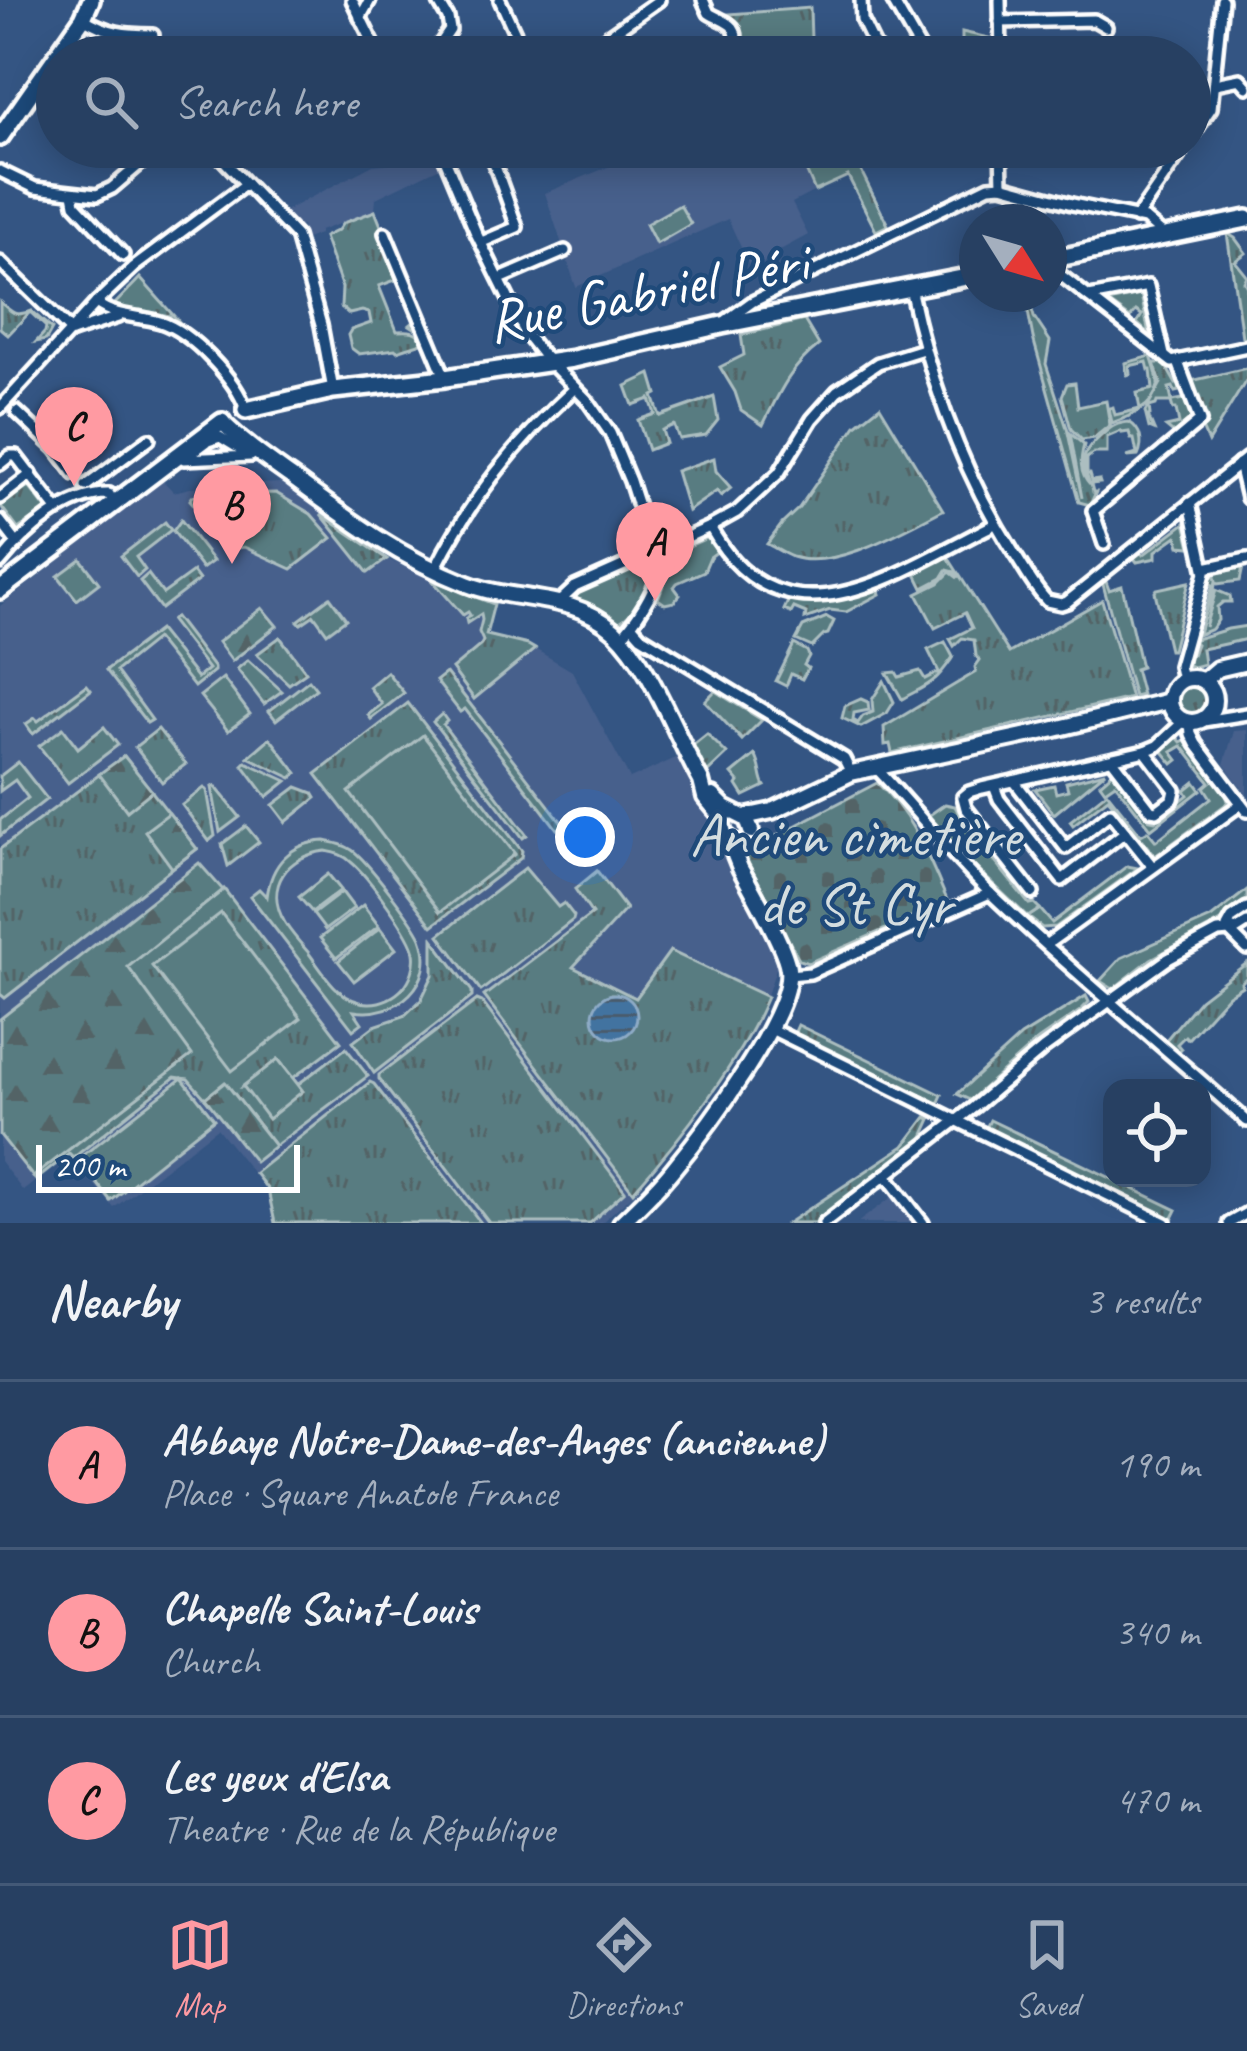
<!DOCTYPE html>
<meta charset="utf-8">
<style>
body{margin:0;font-family:Caveat,sans-serif;background:#2f4768;color:#f1f3f6}
.controls{position:absolute;right:36px;bottom:36px;display:grid;overflow:hidden;border-radius:24px;box-shadow:0 6px 30px #0003}
.controls button{width:108px;height:108px;display:grid;place-items:center;padding:0;border:0;border-bottom:3px solid #435977;background:#274062;color:#f1f3f6;font:60px sans-serif}
.compass{position:absolute;left:959px;top:204px;width:108px;height:108px;border-radius:50%;background:#274062;box-shadow:0 6px 30px #0003;rotate:127deg}
.scale{position:absolute;left:36px;bottom:30px;width:264px;box-sizing:border-box;padding-left:12px;border:6px solid #fff;border-top:0;font-size:33px;line-height:42px;white-space:nowrap;color:#fff;-webkit-text-stroke:9px #1f4a7a;paint-order:stroke}
.you{position:absolute;left:585px;top:837px;width:42px;height:42px;margin:-30px;border:9px solid #fff;border-radius:50%;background:#1a73e8;box-shadow:0 0 0 18px #1a73e833}
.badge{display:grid;place-items:center;width:78px;height:78px;border-radius:50%;background:#ff9aa2;color:#111;font-size:39px;font-weight:700}
.pin{position:absolute;translate:-50% -99px;filter:drop-shadow(0 3px 6px #0008)}
.pin::after{content:'';position:absolute;top:63px;width:42px;height:36px;background:inherit;clip-path:polygon(0 0,100% 0,50% 100%)}
.list{margin:0;padding:0;list-style:none}
h2{display:flex;justify-content:space-between;align-items:center;height:156px;margin:0;padding:0 48px;font-size:51px}
h2 small{font-size:39px;font-weight:400;color:#a4afbe}
.list li{display:grid;grid-template-columns:78px 1fr auto;gap:36px;align-items:center;box-sizing:border-box;height:168px;padding:0 48px;border-top:3px solid #435977}
.list b{display:block;font-size:45px;white-space:nowrap}
.list p{margin:0;font-size:39px;white-space:nowrap;color:#a4afbe}
.list em{font-size:39px;font-style:normal;color:#a4afbe}
.icon{flex:none;width:66px;height:66px;fill:none;stroke:currentColor;stroke-width:2;stroke-linecap:round;stroke-linejoin:round}
.map{position:relative;flex:none;width:1247px;height:1223px;overflow:hidden}
.search{position:absolute;background:#274062;box-shadow:0 6px 30px #0003;left:36px;right:36px;top:36px;height:132px;display:flex;align-items:center;gap:30px;box-sizing:border-box;padding:0 42px;border-radius:66px;color:#a4afbe;font-size:45px}
.sheet{height:660px;background:#274062}
nav{display:flex;justify-content:space-around;align-items:center;box-sizing:border-box;height:168px;border-top:3px solid #435977;background:#274062;font-size:33px;color:#a4afbe}
nav a{display:grid;justify-items:center;gap:6px}
nav .on{color:#ff9aa2}
.map>svg:first-child{display:block}
</style>
<div class="map">
<svg width="1247" height="1223" viewBox="0 0 1247 1223">
<defs>
<pattern id="grass-tufts" width="24" height="20" patternUnits="userSpaceOnUse" patternTransform="scale(3)"><rect width="24" height="20" fill="#587c81"/><path d="M3 7l-1-3M5 7V3M7 7l1-3M15 17l-1-3M17 17v-4M19 17l1-3" fill="none" stroke="#526466"/></pattern>
<pattern id="forest-firs" width="22" height="20" patternUnits="userSpaceOnUse" patternTransform="scale(3)"><rect width="22" height="20" fill="#587c81"/><path d="M5 1l3.5 6h-7zM16 11l3.5 6h-7z" fill="#526466"/></pattern>
<pattern id="cemetery-stones" width="16" height="16" patternUnits="userSpaceOnUse" patternTransform="scale(3)"><rect width="16" height="16" fill="#587c81"/><path d="M2 7V4a2 2 0 0 1 4 0v3zM10 15v-3a2 2 0 0 1 4 0v3z" fill="#526466"/></pattern>
<pattern id="water-rules" width="6" height="5" patternUnits="userSpaceOnUse" patternTransform="scale(3)"><rect width="6" height="5" fill="#4373a0"/><path d="M0 2.5h6" fill="none" stroke="#485c6e"/></pattern>
</defs>
<rect width="100%" height="100%" fill="#345583"/>
<filter id="ink" filterUnits="userSpaceOnUse"><feTurbulence type="fractalNoise" baseFrequency=".00833" numOctaves="2"/><feDisplacementMap in="SourceGraphic" scale="24" xChannelSelector="R" yChannelSelector="G"/><feConvolveMatrix kernelMatrix="1 2 1 2 8 2 1 2 1" color-interpolation-filters="sRGB"/></filter>
<g filter="url(#ink)">
<!-- built -->
<g fill="#47608c">
<polygon points="656,147 796,147 815,191 792,203 808,235 771,255 756,271 751,269 728,219 576,287 545,193"/>
<polygon points="434,150 442,166 376,198 375,211 319,231 319,234 306,239 302,226 297,227 283,212 373,165 402,162"/>
<polygon points="163,481 174,492 194,487 281,483 387,559 468,596 494,604 485,635 528,645 572,671 630,779 678,757 773,951 777,966 756,1027 718,1083 655,1168 637,1191 601,1223 273,1223 267,1191 217,1128 114,1208 70,1154 23,1191 0,1161 0,606"/>
<polygon points="1247,730 1247,795 1224,764 1234,731"/>
<polygon points="892,1197 912,1223 857,1223"/>
</g>
<!-- grass -->
<g fill="url(#grass-tufts)" stroke="#acbec0" stroke-width="3" fill-rule="evenodd">
<path d="M810 8 811 40 826 41 829 48 819 57H734C747 41 744 27 729 14Z"/>
<polygon points="962,32 993,39 993,57 962,57"/>
<polygon points="796,147 904,147 860,169 888,225 876,231 848,176 815,191"/>
<path d="M375 211 427 341 422 333 410 325 416 320 398 279 379 286 397 331C411 330 416 330 425 342L397 351 395 349 359 354 351 348 348 335 351 330 371 323 369 313 362 311 349 314 341 307 342 288 324 237 338 230 343 223Z"/>
<polygon points="1227,233 1235,238 1246,253 1235,261 1247,276 1244,282 1247,287 1247,342 1243,344"/>
<polygon points="140,278 182,325 172,322 170,316 141,310 141,315 112,307"/>
<polygon points="1141,295 1149,334 1137,323 1142,315 1136,311 1130,318 1108,302"/>
<path d="M1029 300 1034 317 1050 341 1046 364 1067 428 1082 498 1070 433 1084 445C1080 459 1079 473 1090 485 1080 459 1081 453 1103 434 1112 426 1117 423 1129 422 1141 429 1144 443 1138 456L1127 457 1137 454 1134 439H1131L1129 432 1122 433 1121 431 1107 437V453H1094L1087 458V474H1090L1092 481 1099 480 1100 483 1091 484 1093 492H1096L1090 505 1079 502 1033 338 1026 301Z"/>
<path d="M0 302C13 313 14 317 31 311L52 329 46 340 36 342 45 332 46 327 30 312 8 335 0 328Z"/>
<path d="M804 320 819 345C791 366 778 395 763 425L741 410 735 392 720 367 744 355 741 335Z"/>
<path d="M1151 356C1153 363 1159 377 1158 386 1154 407 1129 417 1112 423L1109 408 1113 407 1115 415 1140 409 1137 393 1153 389 1151 370H1149L1147 362 1129 366 1130 374 1127 375 1125 363Z"/>
<polygon points="1154,363 1164,363 1176,384 1181,383 1184,390 1175,392 1173,387 1169,388 1172,401 1189,398 1191,401 1194,420 1177,436 1166,427 1179,424 1176,409 1173,409 1171,402 1157,402 1156,405 1149,407 1150,415 1148,416 1154,430 1149,428 1145,412 1161,383"/>
<polygon points="1247,368 1247,379 1208,442 1201,426 1205,416 1191,381"/>
<polygon points="651,374 657,394 653,396 660,416 714,397 718,420 706,435 679,439 674,425 662,430 666,443 648,450 638,420 655,414 650,399 633,405 626,386"/>
<polygon points="1075,383 1078,407 1106,401 1110,425 1094,438 1082,440 1071,429 1062,396 1067,384"/>
<path d="M880 406 943 510C903 530 836 571 792 557 784 554 775 548 767 544L782 524 799 508 856 425Z"/>
<polygon points="714,458 716,471 731,488 721,496 717,491 688,511 676,471"/>
<polygon points="27,484 47,510 18,529 0,505"/>
<polygon points="276,493 311,514 332,538 292,569 244,547 229,549 215,531 234,494"/>
<polygon points="224,494 226,497 213,524 210,524 190,500 193,496"/>
<polygon points="321,514 387,559 368,573"/>
<polygon points="181,520 213,561 202,569 173,531"/>
<polygon points="165,522 171,530 136,557 145,570 137,577 121,556"/>
<polygon points="1185,523 1191,547 1180,546 1177,536 1156,551 1156,558 1137,562 1132,556 1139,551 1143,555"/>
<polygon points="707,538 717,552 710,557 704,571 677,583 674,587 680,595 674,602 665,604 658,599 665,580 665,557"/>
<polygon points="946,554 1009,653 1102,600 1131,698 892,753 890,744 885,745 884,727 976,672 975,667 980,660 976,656 974,640 962,638 954,646 950,639 972,628 965,613 935,628 917,594 939,583 950,572 958,578 955,572 947,570 942,578 923,588 914,570"/>
<polygon points="81,559 99,583 77,600 58,576"/>
<path d="M642 562 649 565C656 587 637 612 618 623L597 608 577 600 576 593Z"/>
<polygon points="1243,567 1240,581 1218,584 1216,581 1205,627 1216,590 1230,596 1231,602 1223,602 1217,607 1218,620 1212,629 1192,637 1193,632 1199,633 1213,585 1209,583 1211,577 1214,576 1216,580 1214,574"/>
<polygon points="193,572 199,580 161,609 140,581 148,574 163,594"/>
<polygon points="1105,579 1109,590 1122,586 1141,667 1135,669 1142,695 1134,697 1102,581"/>
<polygon points="432,580 494,604 486,635 528,645 535,649 474,699 452,669 481,645 483,641 479,632 482,620 481,614 467,623 466,619 470,615 468,612 463,615"/>
<polygon points="1189,582 1172,650 1169,650 1155,592 1157,589"/>
<path d="M878 588 880 594 846 612 830 610 805 619 806 613 794 608 791 613 784 610 789 599C820 606 849 601 878 588Z"/>
<polygon points="330,597 346,619 327,633 314,615 301,624 298,621"/>
<polygon points="175,617 214,668 214,671 194,687 156,639 116,671 152,720 147,723 106,670 159,630 197,678 208,669 171,621"/>
<polygon points="827,617 834,621 828,634 824,635 812,647 796,640 803,627"/>
<polygon points="1247,626 1247,639 1202,649 1204,664 1193,667 1188,665 1189,655 1192,655 1196,644 1192,640 1228,629"/>
<polygon points="280,637 306,672 289,684 257,654"/>
<path d="M945 642 953 657C948 664 942 673 935 679 927 687 912 693 902 699L887 673 896 672 899 677 920 671 925 679 939 672 928 650Z"/>
<polygon points="794,644 807,651 809,656 804,665 808,668 802,679 791,674 786,686 776,681"/>
<polygon points="248,660 282,691 264,704 237,669"/>
<polygon points="387,672 404,693 371,719 368,715 382,704 369,687"/>
<polygon points="446,673 564,825 557,829 465,709 460,712 436,681"/>
<polygon points="223,678 250,714 228,731 200,696"/>
<polygon points="309,680 316,689 276,720 269,711"/>
<polygon points="884,681 894,702 887,713 861,727 842,718 845,706 861,699 868,702 869,710 854,713 853,720 858,723 863,716 873,712 872,700"/>
<circle cx="1191" cy="700" r="18"/>
<polygon points="87,685 91,690 33,734 26,724 35,718 38,721"/>
<polygon points="715,691 762,720 742,740 705,701"/>
<polygon points="408,703 522,851 521,858 432,926 316,774"/>
<polygon points="442,714 447,721 443,725 527,835 523,838 433,722"/>
<polygon points="104,727 118,745 68,783 39,746 63,728 78,748"/>
<polygon points="158,729 186,764 162,782 135,747"/>
<polygon points="707,734 727,754 707,773 692,746"/>
<polygon points="1176,736 1181,742 1185,740 1225,792 1228,801 1225,805 1155,856 1108,798 1073,825 1070,821 1107,792 1141,835 1148,831 1156,841 1211,798 1204,787 1210,782 1182,746 1172,752 1178,760 1173,764 1160,748"/>
<polygon points="270,738 297,773 292,778 248,757"/>
<path d="M755 755C762 766 760 779 765 786L744 796 737 785 739 782 732 774Z"/>
<polygon points="124,756 197,849 5,998 0,994 0,849"/>
<polygon points="18,762 47,799 0,836 0,820 28,798 15,780 0,791 0,776"/>
<polygon points="246,762 287,781 267,797 243,765"/>
<polygon points="1115,770 1118,775 1116,777 1150,820 1155,821 1188,795 1185,790 1195,782 1201,790 1151,829 1115,783 1105,790 1100,783"/>
<polygon points="1105,772 1054,814 1035,789 1054,785 1056,793 1068,790 1066,782"/>
<polygon points="215,786 240,817 220,832 212,787"/>
<polygon points="297,787 313,793 316,798 286,822 273,805"/>
<polygon points="204,788 207,790 215,836 209,841 182,805"/>
<polygon points="246,826 259,842 228,866 222,844"/>
<polygon points="1127,866 1138,868 1056,927 1042,928 1028,917 1040,909 1052,923"/>
<polygon points="525,868 558,907 564,903 574,916 573,920 481,991 439,935"/>
<path d="M597 871 626 909 573 967 636 998 670 951 767 997C740 1062 680 1139 633 1192L484 996 592 914 575 889ZM612 994C628 995 637 1005 636 1021L614 1038C589 1031 588 1004 612 994Z"/>
<polygon points="224,889 341,1042 293,1078 278,1059 243,1087 297,1085 346,1048 368,1076 275,1146 226,1083 205,1098 188,1079 175,1077 73,1158 69,1154 36,1180 33,1177 191,1055 127,967"/>
<polygon points="1247,890 1247,907 1151,959 1113,989 1100,981 1121,958 1211,918"/>
<polygon points="433,939 472,991 472,997 374,1073 353,1042 374,1026 404,1016 421,1000 433,975"/>
<polygon points="1247,963 1247,977 1241,983 1242,986 1228,995 1188,1039 1185,1036 1177,1044 1181,1049 1178,1052 1165,1041 1200,999"/>
<polygon points="1086,996 1089,1002 1080,1011 1038,1040 970,1100 957,1094 1021,1036"/>
<polygon points="477,1000 482,1002 625,1191 590,1223 489,1223 379,1079 379,1075"/>
<polygon points="798,1025 942,1095 937,1106 793,1036"/>
<polygon points="370,1082 374,1084 481,1223 275,1223 268,1190 255,1173"/>
<polygon points="926,1117 931,1119 921,1141 815,1223 788,1223 904,1146"/>
<polygon points="990,1120 1177,1210 1172,1220 985,1130"/>
</g>
<!-- forest -->
<g fill="url(#forest-firs)" stroke="#acbec0" stroke-width="3">
<polygon points="262,608 277,626 232,661 218,642"/>
<polygon points="124,756 152,791 127,811 99,774"/>
<polygon points="945,804 955,806 963,822 1029,904 1034,903 1040,909 1028,917 955,848 928,816"/>
<polygon points="169,813 197,849 172,868 145,831"/>
<polygon points="199,863 223,890 128,967 192,1055 33,1177 0,1135 0,1019"/>
<polygon points="225,1082 275,1146 255,1162 205,1098"/>
</g>
<!-- cemetery -->
<path fill="url(#cemetery-stones)" stroke="#acbec0" stroke-width="3" d="M877 783C913 815 929 859 948 902L808 963 799 960 743 853Z"/>
<!-- pitch -->
<g fill="#587c81" stroke="#acbec0" stroke-width="3" fill-rule="evenodd">
<polygon points="680,205 691,224 656,244 646,224"/>
<polygon points="423,735 515,854 440,912 349,792"/>
<path d="M325 841C335 843 343 844 352 850 366 859 414 922 421 938 438 983 397 1018 354 1011L362 1023 353 1030 250 896 259 889 267 897C271 863 291 843 325 841ZM326 851C336 853 344 855 351 862 366 874 412 935 414 953 416 965 411 979 403 988 395 997 382 1003 370 1003 340 1004 324 973 308 952 300 943 291 933 285 923 263 886 288 855 326 851Z"/>
<polygon points="328,874 341,890 312,912 299,897"/>
<polygon points="342,892 354,908 325,930 313,914"/>
<polygon points="363,905 379,926 336,958 320,938"/>
<polygon points="221,913 301,1018 232,1071 152,966"/>
<polygon points="380,928 396,949 354,981 338,961"/>
<polygon points="278,1059 303,1091 268,1119 243,1086"/>
<polygon points="182,1078 214,1119 111,1201 78,1159"/>
</g>
<!-- water -->
<circle fill="url(#water-rules)" stroke="#8eabc6" stroke-width="3" cx="615" cy="1016" r="22"/>
<g fill="none" stroke-linecap="round" stroke-linejoin="round">
<defs>
<g id="street">
<polyline points="352,0 380,57"/>
<polyline points="500,0 526,57"/>
<path d="M703 0 709 13C724 23 740 22 735 45L725 57"/>
<polyline points="861,0 862,20 880,57"/>
<polyline points="892,0 925,57"/>
<polyline points="1000,0 1001,57"/>
<path d="M83 18C107 33 125 35 153 35"/>
<polyline points="360,18 370,0"/>
<polyline points="1000,22 1094,20 1106,27"/>
<polyline points="435,57 435,52 450,30 448,18 439,3"/>
<polyline points="578,57 659,0"/>
<polyline points="1215,84 1240,79 1247,87"/>
<polyline points="1190,139 1211,108 1222,0"/>
<polyline points="211,147 296,236 321,325 333,390"/>
<path d="M440 147 476 233 526 334 541 353 587 400 610 433 630 481 659 572C654 593 635 622 621 637"/>
<polyline points="1001,147 1002,185"/>
<polyline points="0,171 35,188 97,195 112,188 160,147"/>
<polyline points="73,193 75,204 123,255"/>
<polyline points="1136,218 1185,147"/>
<polyline points="385,233 445,377"/>
<polyline points="482,242 517,227 488,147"/>
<polyline points="0,262 72,332"/>
<polyline points="1049,266 1172,362 1247,346"/>
<polyline points="500,279 565,251"/>
<path d="M910 288C930 382 963 474 1015 555 1025 570 1034 588 1047 601L1061 604 1067 602 1247 458"/>
<polyline points="1089,297 1148,286 1164,355"/>
<path d="M96 303C116 318 137 315 160 322 191 332 236 379 246 410"/>
<polyline points="727,320 752,302 989,186 1002,185 1072,204 1145,219 1165,236"/>
<polyline points="72,332 118,317"/>
<polyline points="0,408 96,303 134,267 246,184"/>
<polyline points="17,412 56,449 75,474"/>
<polygon points="220,437 251,456 184,459 208,441"/>
<polyline points="0,464 10,456 16,456 58,511"/>
<polyline points="1239,464 1247,498"/>
<polyline points="86,486 149,439"/>
<polyline points="0,498 31,474"/>
<polyline points="0,521 17,543"/>
<path d="M710 527C783 658 900 571 995 524"/>
<polyline points="1104,544 1093,511 1200,421 1178,362"/>
<path d="M0 563C24 533 68 493 109 494L113 502"/>
<polyline points="1205,568 1247,559"/>
<path d="M435 569C471 498 516 442 575 388"/>
<polyline points="559,602 575,587 710,527 737,512 779,473 812,419 837,391 878,363 923,349"/>
<polyline points="632,626 641,636 844,759 851,773"/>
<polyline points="1182,680 1179,666 1205,573 1190,503"/>
<polyline points="1190,722 1191,734 1196,744 1247,811"/>
<polyline points="1197,722 1247,714"/>
<polyline points="1112,759 1151,810 1157,811 1173,799 1175,790 1145,751"/>
<path d="M876 768C915 809 949 853 989 892 1072 972 1161 1044 1247 1121"/>
<polyline points="994,786 999,799 1062,880 1125,832 1110,813 1066,848 1014,781"/>
<polyline points="1125,832 1153,867"/>
<polyline points="1033,893 966,808 963,797 969,792 982,788 1145,751 1157,746 1184,721"/>
<polyline points="1247,908 1232,918 1227,927 1236,930 1247,923"/>
<polyline points="1047,944 1241,804"/>
<polyline points="789,975 810,973 990,893"/>
<polyline points="769,1028 1165,1223"/>
<polyline points="886,1175 923,1223"/>
<polyline points="824,1223 974,1107 1043,1049 1168,959 1218,932 1229,931 1247,949"/>
<polyline points="1229,1223 1247,1213"/>
</g>
<g id="secondary">
<path d="M222 422C244 444 269 461 294 479 352 522 399 557 467 584 516 603 571 592 614 630 651 664 676 736 701 781L705 797 720 815 724 834 735 843"/>
<circle cx="1192" cy="700" r="22"/>
<polyline points="1203,681 1217,669 1247,662"/>
<polyline points="713,796 725,808 747,819 751,831"/>
<polyline points="744,817 772,811 851,773 1051,730 1169,701"/>
<path d="M621 1223C639 1206 657 1189 673 1169 703 1133 794 1014 788 969 786 948 752 890 740 868L734 853 735 843"/>
</g>
<g id="primary">
<polyline points="0,137 83,18 91,0"/>
<polyline points="1049,260 1247,219"/>
<polyline points="246,410 333,390 445,378 573,359 722,325 977,275"/>
<polyline points="0,590 222,422"/>
</g>
</defs>
<!-- street casing -->
<use href="#street" stroke="#fff" stroke-width="18"/>
<!-- secondary casing -->
<use href="#secondary" stroke="#fff" stroke-width="22"/>
<!-- primary casing -->
<use href="#primary" stroke="#fff" stroke-width="24"/>
<!-- street -->
<use href="#street" stroke="#1f4a7a" stroke-width="9"/>
<!-- secondary -->
<use href="#secondary" stroke="#1f4a7a" stroke-width="14"/>
<!-- primary -->
<use href="#primary" stroke="#1f4a7a" stroke-width="15"/>
</g>
</g>
<g text-anchor="middle" dominant-baseline="central" stroke-width="9" stroke-linejoin="round" paint-order="stroke">
<!-- street labels -->
<g font-size="60" fill="#fff" stroke="#1f4a7a">
<text transform="translate(647 291) rotate(-11)">Rue Gabriel Péri</text>
</g>
<!-- park labels -->
<g font-size="60" fill="#d5dee0" stroke="#1f4a7a">
<text x="855" y="835">Ancien cimetière<tspan x="855" dy="69">de St Cyr</tspan></text>
</g>
</g>
</svg>
<div class="controls">
<button><svg class="icon" aria-label="locate" viewBox="0 0 24 24"><circle cx="12" cy="12" r="6"/><path d="M12 2v4M12 18v4M2 12h4M18 12h4"/></svg></button>
</div>
<svg class="compass" viewBox="-18 -18 36 36"><path d="M0-13l5 13h-10z" fill="#e53935"/><path d="M0 13l5-13h-10z" fill="#a4afbe"/></svg>
<div class="scale">200 m</div>
<div class="you"></div>
<div class="pin badge" style="left:655px;top:601px">A</div>
<div class="pin badge" style="left:232px;top:564px">B</div>
<div class="pin badge" style="left:74px;top:486px">C</div>
<div class="search"><svg class="icon" aria-label="search" viewBox="0 0 24 24"><circle cx="10" cy="10" r="6"/><path d="M15 15l6 6"/></svg>Search here</div>
</div>
<section class="sheet">
<h2>Nearby<small>3 results</small></h2>
<ul class="list">
<li><span class="badge">A</span><div><b>Abbaye Notre-Dame-des-Anges (ancienne)</b><p>Place · Square Anatole France</p></div><em>190 m</em></li>
<li><span class="badge">B</span><div><b>Chapelle Saint-Louis</b><p>Church</p></div><em>340 m</em></li>
<li><span class="badge">C</span><div><b>Les yeux d'Elsa</b><p>Theatre · Rue de la République</p></div><em>470 m</em></li>
</ul>
</section>
<nav>
<a class="on"><svg class="icon" aria-label="map" viewBox="0 0 24 24"><path d="M3 6l6-2 6 2 6-2v14l-6 2-6-2-6 2zM9 4v14M15 6v14"/></svg>Map</a>
<a><svg class="icon" aria-label="directions" viewBox="0 0 24 24"><path d="M12 3l9 9-9 9-9-9zM9 14v-3h6M13 9l2 2-2 2"/></svg>Directions</a>
<a><svg class="icon" aria-label="saved" viewBox="0 0 24 24"><path d="M7 4h10v16l-5-4-5 4z"/></svg>Saved</a>
</nav>
